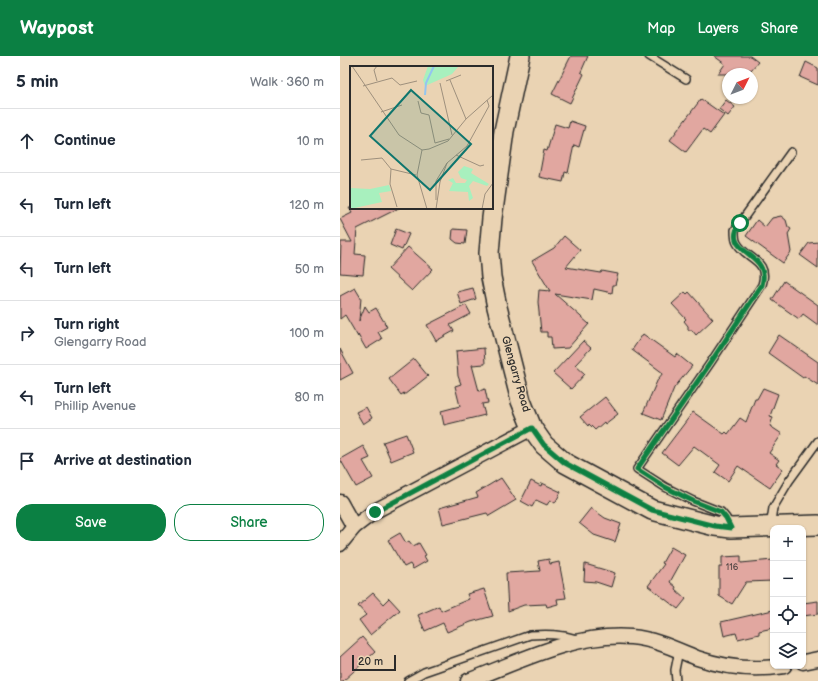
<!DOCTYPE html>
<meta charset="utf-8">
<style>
body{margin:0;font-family:"Balsamiq Sans",sans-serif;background:#f2f2f3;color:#1f2937}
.controls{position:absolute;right:12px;bottom:12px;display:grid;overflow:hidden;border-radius:8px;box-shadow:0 1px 3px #0004}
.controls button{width:36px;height:36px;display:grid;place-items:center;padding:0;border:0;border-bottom:1px solid #e0e1e3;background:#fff;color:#1f2937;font:20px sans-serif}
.compass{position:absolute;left:382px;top:12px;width:36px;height:36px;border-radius:50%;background:#fff;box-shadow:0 1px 3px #0004;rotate:48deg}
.scale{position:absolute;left:12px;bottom:10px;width:44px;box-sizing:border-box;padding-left:4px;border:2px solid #2b2b2b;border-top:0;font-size:11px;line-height:14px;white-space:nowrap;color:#2b2b2b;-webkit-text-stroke:3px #ead3b3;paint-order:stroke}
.stop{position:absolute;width:12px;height:12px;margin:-9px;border:3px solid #0b8043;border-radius:50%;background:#fff}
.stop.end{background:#0b8043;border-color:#fff;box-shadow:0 1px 4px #0008}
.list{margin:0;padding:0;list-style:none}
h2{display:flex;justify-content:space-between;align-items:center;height:52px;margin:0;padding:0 16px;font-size:17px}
h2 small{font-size:13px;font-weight:400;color:#747a83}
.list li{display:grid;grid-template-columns:26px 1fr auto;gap:12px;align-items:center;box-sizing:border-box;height:64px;padding:0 16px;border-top:1px solid #e0e1e3}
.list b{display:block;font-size:15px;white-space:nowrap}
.list p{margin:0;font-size:13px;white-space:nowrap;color:#747a83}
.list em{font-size:13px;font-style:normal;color:#747a83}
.actions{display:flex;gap:8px;padding:12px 16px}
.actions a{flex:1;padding:9px 0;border:1px solid #0b8043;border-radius:16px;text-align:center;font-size:14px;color:#0b8043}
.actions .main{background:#0b8043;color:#fff}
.icon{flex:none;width:22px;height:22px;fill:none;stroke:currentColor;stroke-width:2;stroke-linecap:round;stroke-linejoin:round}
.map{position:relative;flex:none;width:478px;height:625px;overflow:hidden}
header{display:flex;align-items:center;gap:24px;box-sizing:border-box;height:56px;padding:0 20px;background:#0b8043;color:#fff}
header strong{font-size:19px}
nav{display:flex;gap:22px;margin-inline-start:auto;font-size:14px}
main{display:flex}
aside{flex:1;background:#fff}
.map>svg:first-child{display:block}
</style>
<header>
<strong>Waypost</strong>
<nav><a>Map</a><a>Layers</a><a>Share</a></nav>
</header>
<main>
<aside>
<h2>5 min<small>Walk · 360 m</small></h2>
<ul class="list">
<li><svg class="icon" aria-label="ahead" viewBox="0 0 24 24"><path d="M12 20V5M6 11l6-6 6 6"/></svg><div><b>Continue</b></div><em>10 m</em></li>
<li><svg class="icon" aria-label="left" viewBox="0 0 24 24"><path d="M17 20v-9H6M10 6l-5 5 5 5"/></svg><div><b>Turn left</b></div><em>120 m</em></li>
<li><svg class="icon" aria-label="left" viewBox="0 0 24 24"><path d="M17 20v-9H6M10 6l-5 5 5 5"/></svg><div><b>Turn left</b></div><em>50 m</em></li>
<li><svg class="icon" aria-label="right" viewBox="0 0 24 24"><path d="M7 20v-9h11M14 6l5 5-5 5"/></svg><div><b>Turn right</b><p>Glengarry Road</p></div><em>100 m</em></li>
<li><svg class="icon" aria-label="left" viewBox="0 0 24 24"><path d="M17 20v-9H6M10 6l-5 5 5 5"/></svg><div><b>Turn left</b><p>Phillip Avenue</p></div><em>80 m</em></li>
<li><svg class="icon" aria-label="arrive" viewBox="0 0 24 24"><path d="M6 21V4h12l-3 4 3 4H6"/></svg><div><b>Arrive at destination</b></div></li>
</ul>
<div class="actions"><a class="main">Save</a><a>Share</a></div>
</aside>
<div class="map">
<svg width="478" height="625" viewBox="0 0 478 625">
<rect width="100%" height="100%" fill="#ead3b3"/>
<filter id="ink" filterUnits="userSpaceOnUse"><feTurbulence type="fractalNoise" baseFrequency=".025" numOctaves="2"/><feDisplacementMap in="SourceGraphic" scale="8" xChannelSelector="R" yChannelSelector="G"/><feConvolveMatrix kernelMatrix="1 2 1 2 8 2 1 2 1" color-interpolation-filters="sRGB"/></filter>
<g filter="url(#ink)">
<!-- building -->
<g fill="#e1a7a0" stroke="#2b2b2b">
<polygon points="231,0 248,0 241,16 244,18 230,47 212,38"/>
<polygon points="374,0 410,0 418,6 411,14 410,13 406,18 378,18 385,8"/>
<polygon points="466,6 478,12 478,29 460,21"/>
<polygon points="361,43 384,59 370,78 363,73 346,96 330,84"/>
<polygon points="386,44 395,51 388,60 379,53"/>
<polygon points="230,65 245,70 239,91 234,89 228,117 225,116 223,126 199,121 204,94 207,95 215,68 228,72"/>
<polygon points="9,152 59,152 17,173 15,198 25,199 23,219 0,217 1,186 12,186 0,163 12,157"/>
<polygon points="441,160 446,164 448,171 451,173 448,178 451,196 443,207 406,180 417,164 425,171 432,162"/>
<polygon points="56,173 69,178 62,194 50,189"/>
<polygon points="113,173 127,174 125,188 117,187 112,183"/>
<polygon points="224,180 240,194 226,211 261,217 262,215 278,218 275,229 273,229 272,237 254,233 252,244 215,238 249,268 228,292 212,293 211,281 207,281 207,276 201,276 198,246 199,234 210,235 192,205 214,192"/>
<polygon points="478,186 478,212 460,199 469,187"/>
<polygon points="68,191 93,213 72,235 48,213"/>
<polygon points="444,225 478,249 478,269 463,258 459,263 432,244"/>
<polygon points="15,232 21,242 19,265 25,250 29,256 36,252 47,271 38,276 42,283 26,293 18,279 18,281 5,259 0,263 0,240"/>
<polygon points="133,232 136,243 121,248 117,236"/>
<polygon points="345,236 347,238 349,236 373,263 356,279 352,274 348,274 348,270 344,265 346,263 332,248"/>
<polygon points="126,249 131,258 110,269 114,275 96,285 87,269"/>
<polygon points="303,278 335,301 337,298 352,310 334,332 321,364 303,357 318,323 323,317 292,294"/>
<polygon points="439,279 478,306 478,329 464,320 463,322 428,297"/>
<polygon points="243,285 251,292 235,309 245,318 231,333 213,317"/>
<polygon points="144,292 145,308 132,309 139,335 145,333 148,347 142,348 145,359 104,369 101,355 120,350 115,330 121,328 118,320 116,295"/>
<polygon points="0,293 13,317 0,324"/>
<polygon points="74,303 88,320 64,339 64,337 61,339 49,323"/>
<polygon points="423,332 438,338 430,360 433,361 430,370 442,378 429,397 439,404 436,408 443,413 430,432 398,410 388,425 375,416 380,409 354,390 338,409 322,397 353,356 384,378 386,376 388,378 400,362 406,366 415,343 417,343"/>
<polygon points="265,341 278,358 265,368 264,366 255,374 249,368 248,370 240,361"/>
<polygon points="26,351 32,362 23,368 16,356"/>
<polygon points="66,378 73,396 51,405 43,386"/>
<polygon points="23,390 30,402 23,405 33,422 16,431 0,403"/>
<polygon points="161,422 176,444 149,460 147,457 103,468 99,452 138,441 136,437"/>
<polygon points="191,425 201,430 202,427 221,436 215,447 210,444 207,449 196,444 192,451 181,445"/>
<polygon points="251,452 265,462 281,468 275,486 254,479 239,467"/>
<polygon points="60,477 66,487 69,485 73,490 79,487 86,499 84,500 87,505 73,513 70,508 64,511 48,484"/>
<polygon points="331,491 345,499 330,526 336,531 335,533 346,543 338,553 308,530 324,508 322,507"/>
<polygon points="401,500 401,507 433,504 433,525 406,526 392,548 379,540 379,511 382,511 382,501"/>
<polygon points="209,503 210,508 219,506 226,542 217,543 218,548 207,551 206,548 184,549 168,555 166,517 200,515 198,505"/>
<polygon points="245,508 275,517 271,531 256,526 244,525"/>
<polygon points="144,533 153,560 131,566 107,576 103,567 85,575 78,559 99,550 101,555 129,543 127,538"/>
<polygon points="33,537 43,548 49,542 60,554 30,579 19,564 26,559 18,550"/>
<polygon points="478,545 478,558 463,560 463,547"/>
<polygon points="433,554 433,572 419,575 419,578 398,583 396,577 384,580 381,566"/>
<polygon points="22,581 35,596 3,625 0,625 0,601"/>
</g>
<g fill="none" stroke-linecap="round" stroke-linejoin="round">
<defs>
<g id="service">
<polyline points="309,0 346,23"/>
<path d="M390 470 386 462 381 456 353 445 325 431 297 413 371 306 422 229C430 203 406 204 397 187 395 184 395 178 395 174L451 96"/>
<polyline points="430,471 433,452 449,425 478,385"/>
<path d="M68 625 84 616 190 579C207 578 221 578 237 583"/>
<polyline points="336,625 335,614 339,594"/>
</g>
<g id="minor">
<polyline points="0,446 14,471"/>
<polyline points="0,488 14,471 35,455 192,372"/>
<polyline points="463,606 478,603"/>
<path d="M128 625C178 606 237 576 291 581 315 583 335 593 357 602 386 612 414 615 444 610"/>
</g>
<polyline id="secondary" points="180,0 164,75 152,162 149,197 151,221 157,251 181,345 192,372 204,389 225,407 312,454 375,470 391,472 478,469"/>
</defs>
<!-- service casing -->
<use href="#service" stroke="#2b2b2b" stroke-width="10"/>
<!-- minor casing -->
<use href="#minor" stroke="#2b2b2b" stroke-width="17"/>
<!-- secondary casing -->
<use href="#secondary" stroke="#2b2b2b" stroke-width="22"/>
<!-- service -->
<use href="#service" stroke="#ead3b3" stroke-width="7"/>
<!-- minor -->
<use href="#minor" stroke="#ead3b3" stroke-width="14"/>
<!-- secondary -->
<use href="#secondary" stroke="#ead3b3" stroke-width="19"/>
</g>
</g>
<g fill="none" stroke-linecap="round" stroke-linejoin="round" filter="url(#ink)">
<!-- route -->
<path stroke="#0b8043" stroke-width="5" d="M35 456 192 372 204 389 225 407 312 454 375 470 391 472 386 462 381 456 353 445 325 431 297 413 371 306 422 229C432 195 380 198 400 167"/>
</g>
<g text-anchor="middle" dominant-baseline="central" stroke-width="3" stroke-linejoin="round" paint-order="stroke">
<!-- number labels -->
<g font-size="9" fill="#584a48">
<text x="392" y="511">116</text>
</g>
<!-- street labels -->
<g font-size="11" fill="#2b2b2b" stroke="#ead3b3">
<text transform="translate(176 318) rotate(74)">Glengarry Road</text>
</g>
</g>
<!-- overview -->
<g transform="translate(10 10)">
<rect width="143" height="143" fill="#ead3b3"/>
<path d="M78 0H107L108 1 102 8 75 20 73 14ZM114 100 123 103 121 107 139 118 137 120 123 115 119 120 123 132 119 135 118 126 99 125 103 117 98 114 103 112 106 117H115L117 114 111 112 108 106ZM39 119 41 125 29 127 32 136 0 143V122L20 123Z" fill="#a8f0be"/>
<path fill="none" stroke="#94c5f0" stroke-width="2" d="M75 29 76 17 84 0"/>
<path fill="none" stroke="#9e907d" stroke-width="1" d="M2 0 49 69 72 84 79 83 98 75 116 53 143 29M27 0 24 4 27 15M100 14 116 53M96 15 111 9M90 17 102 69M13 20 42 12 50 19 67 15M68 35 71 47 79 49 85 77 99 73M31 46 52 39M72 84 67 109 77 143M106 89 130 100 134 99M11 94 32 92 41 103 66 109M41 103 40 118 47 141M86 134V115L97 97M86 143 90 116 97 97 117 80 139 40 137 34M132 143 135 128 143 117"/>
<path fill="#0f766e" fill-opacity="0.15" stroke="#0f766e" stroke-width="2" d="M61 24 121 78 80 124 20 70Z"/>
<rect width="143" height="143" fill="none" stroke="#2b2b2b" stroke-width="2"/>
</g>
</svg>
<div class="controls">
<button>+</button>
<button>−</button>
<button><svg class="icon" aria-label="locate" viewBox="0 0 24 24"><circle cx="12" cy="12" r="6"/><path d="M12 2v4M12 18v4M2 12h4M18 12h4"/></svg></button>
<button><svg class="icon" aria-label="layers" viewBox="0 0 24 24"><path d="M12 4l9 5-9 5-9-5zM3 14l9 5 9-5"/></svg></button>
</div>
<svg class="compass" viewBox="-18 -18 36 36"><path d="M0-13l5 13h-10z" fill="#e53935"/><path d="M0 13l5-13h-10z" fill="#747a83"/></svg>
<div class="scale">20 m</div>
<div class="stop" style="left:400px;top:167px"></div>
<div class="stop end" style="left:35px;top:456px"></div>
</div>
</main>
